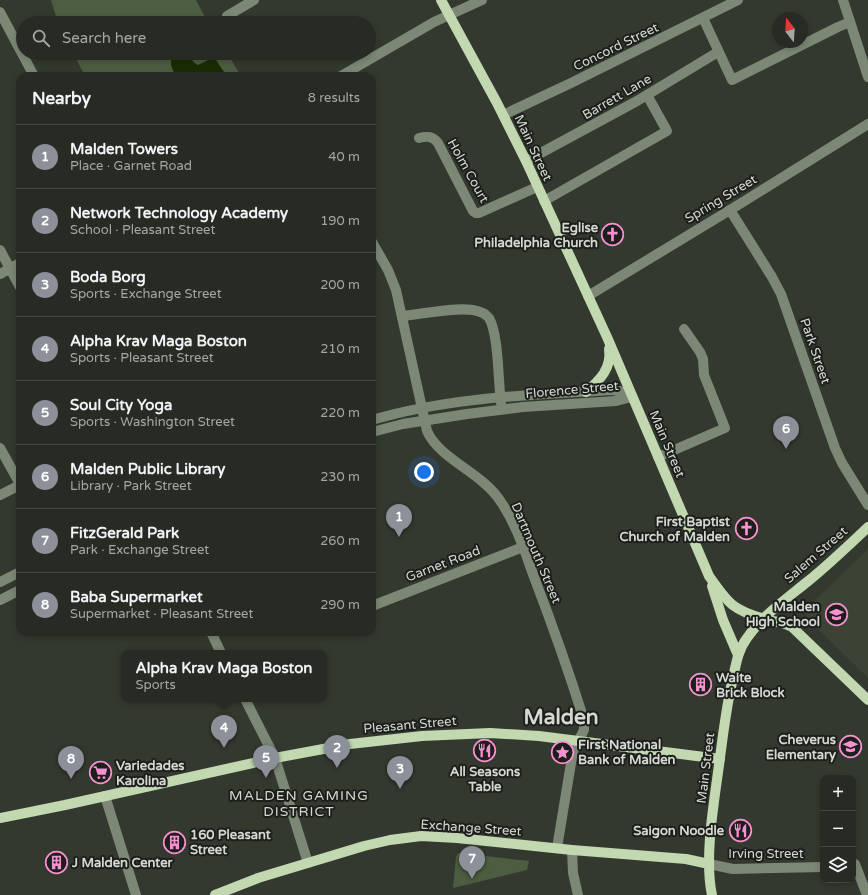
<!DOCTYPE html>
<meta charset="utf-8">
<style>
body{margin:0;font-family:"Varela Round",sans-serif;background:#333731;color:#f1f3f6}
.controls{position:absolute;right:12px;bottom:12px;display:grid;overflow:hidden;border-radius:8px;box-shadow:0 2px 6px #0003}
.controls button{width:36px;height:36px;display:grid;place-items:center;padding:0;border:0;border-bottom:1px solid #434741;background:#272b24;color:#f1f3f6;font:20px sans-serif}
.compass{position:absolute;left:772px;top:12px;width:36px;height:36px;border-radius:50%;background:#272b24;box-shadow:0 2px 6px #0003;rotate:343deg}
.you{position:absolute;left:424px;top:472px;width:14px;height:14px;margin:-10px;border:3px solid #fff;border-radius:50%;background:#1a73e8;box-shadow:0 0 0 6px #1a73e833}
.badge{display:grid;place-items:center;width:26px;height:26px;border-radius:50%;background:#8c9099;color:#fff;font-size:13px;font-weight:700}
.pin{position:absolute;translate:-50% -33px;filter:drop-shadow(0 1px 2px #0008)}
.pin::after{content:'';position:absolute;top:21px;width:14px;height:12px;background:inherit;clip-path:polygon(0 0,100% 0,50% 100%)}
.popup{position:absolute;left:121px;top:650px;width:206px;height:52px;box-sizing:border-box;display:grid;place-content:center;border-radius:8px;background:#272b24;filter:drop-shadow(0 1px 3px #0005);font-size:13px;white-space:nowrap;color:#a4a7a6}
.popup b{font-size:15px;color:#f1f3f6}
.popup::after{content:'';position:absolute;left:50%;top:100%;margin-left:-8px;border:8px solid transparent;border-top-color:#272b24}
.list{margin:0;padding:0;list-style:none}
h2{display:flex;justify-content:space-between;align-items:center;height:52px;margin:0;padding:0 16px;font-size:17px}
h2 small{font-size:13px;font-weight:400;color:#a4a7a6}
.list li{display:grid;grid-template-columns:26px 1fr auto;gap:12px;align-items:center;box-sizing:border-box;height:64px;padding:0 16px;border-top:1px solid #434741}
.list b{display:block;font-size:15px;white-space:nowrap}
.list p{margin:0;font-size:13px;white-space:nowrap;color:#a4a7a6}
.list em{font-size:13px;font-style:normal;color:#a4a7a6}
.icon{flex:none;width:22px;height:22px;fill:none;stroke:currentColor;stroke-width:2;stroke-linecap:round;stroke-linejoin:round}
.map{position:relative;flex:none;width:868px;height:895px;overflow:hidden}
.search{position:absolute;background:#272b24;box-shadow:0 2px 6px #0003;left:16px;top:16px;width:360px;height:44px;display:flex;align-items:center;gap:10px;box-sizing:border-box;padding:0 14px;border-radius:22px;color:#a4a7a6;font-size:15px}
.panel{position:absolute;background:#272b24;box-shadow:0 2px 6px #0003;left:16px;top:72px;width:360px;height:564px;border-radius:12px}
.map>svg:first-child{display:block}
</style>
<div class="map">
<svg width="868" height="895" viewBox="0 0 868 895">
<rect width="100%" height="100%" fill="#343930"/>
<!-- built -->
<polygon fill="#3a4334" points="868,549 868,678 808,619 804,612 806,609"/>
<!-- green -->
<g fill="#4d5d41">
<polygon points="51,0 196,0 208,23 58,23"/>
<polygon points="73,53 227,53 241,76 85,76"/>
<polygon points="458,853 529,861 527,870 453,888 456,857"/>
</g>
<!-- water -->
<path fill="#192d04" d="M178 53C193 53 188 60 198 65L210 59 216 60 224 72 225 76H176C171 67 167 59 178 53Z"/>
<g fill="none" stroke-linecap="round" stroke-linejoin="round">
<!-- minor -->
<g stroke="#7c8875" stroke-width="10">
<polyline points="843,0 868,77"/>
<polyline points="0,12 34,76"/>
<polyline points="227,16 254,0"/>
<polyline points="703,18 732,80 838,27 850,22"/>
<polyline points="341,76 434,22 482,0"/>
<polyline points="503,115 571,83 738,0"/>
<path d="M419 138C427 136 433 136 438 143L473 211 476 213H479L537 187"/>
<polyline points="526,161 637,101 718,52"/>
<polyline points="544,201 667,131 647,95"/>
<polyline points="730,210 772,277 781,294 835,448 842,463 868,505"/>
<path d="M372 242 388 270 396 290 427 431C440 460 482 472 501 502 516 524 525 552 534 577 552 624 569 672 584 720V730L573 751 557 848"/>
<polyline points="0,250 20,287"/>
<polyline points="0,274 20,263"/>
<polyline points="588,296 730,210 868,124"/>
<path d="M402 316C423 314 453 307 473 310 479 311 485 313 489 318 499 335 498 382 501 403"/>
<path d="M372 420C450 397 531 395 612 390L624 392 632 397"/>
<polyline points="372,432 403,424 467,414 523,407 616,401 632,397"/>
<polyline points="0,448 20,484"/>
<polyline points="658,457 725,428 704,375 703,359 700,352 684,329"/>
<polyline points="0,495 20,485"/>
<polyline points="0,582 20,572"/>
<polyline points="0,600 20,590"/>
<polyline points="372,606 523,547"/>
<polyline points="211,632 221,653"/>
<polyline points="245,699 275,758 308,863"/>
<polyline points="105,796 136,895"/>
<polyline points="572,850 573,873 578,895"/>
<polyline points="709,864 733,869 823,867"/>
<polyline points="853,865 855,864 867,895"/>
</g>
<!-- major -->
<g stroke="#c1d8b1" stroke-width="10">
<path d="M441 0 497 103 526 161 607 337 709 576C728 603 732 610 765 619 774 622 784 622 792 627L868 700"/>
<path d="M586 392C600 380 612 368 609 349"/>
<polyline points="712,586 723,620 738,655"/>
<polyline points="0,818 65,805 275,758 350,744 422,736 490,733 539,736 720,759"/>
<polyline points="215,895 258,878 364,846 390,840 421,836 457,838 572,850 686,859 709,864"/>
<path d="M712 895C704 858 714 803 719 765 723 736 726 707 733 678 736 664 738 650 747 638 762 616 786 599 807 582 828 565 848 546 868 527"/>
</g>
</g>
<!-- icons -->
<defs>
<symbol id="church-ring" viewBox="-11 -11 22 22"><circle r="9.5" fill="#1d1f1b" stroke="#f690d0" stroke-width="1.5"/><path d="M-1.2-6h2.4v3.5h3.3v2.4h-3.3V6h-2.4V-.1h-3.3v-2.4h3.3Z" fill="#f690d0"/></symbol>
<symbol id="school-ring" viewBox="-11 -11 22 22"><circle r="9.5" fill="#1d1f1b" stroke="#f690d0" stroke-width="1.5"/><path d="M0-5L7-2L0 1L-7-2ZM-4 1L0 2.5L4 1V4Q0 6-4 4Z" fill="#f690d0"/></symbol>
<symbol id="building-ring" viewBox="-11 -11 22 22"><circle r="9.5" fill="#1d1f1b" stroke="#f690d0" stroke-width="1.5"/><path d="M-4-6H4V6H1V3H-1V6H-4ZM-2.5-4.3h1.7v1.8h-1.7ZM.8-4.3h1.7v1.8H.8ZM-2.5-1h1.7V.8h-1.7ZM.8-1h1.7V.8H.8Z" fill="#f690d0"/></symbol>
<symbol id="restaurant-ring" viewBox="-11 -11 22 22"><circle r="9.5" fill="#1d1f1b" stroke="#f690d0" stroke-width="1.5"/><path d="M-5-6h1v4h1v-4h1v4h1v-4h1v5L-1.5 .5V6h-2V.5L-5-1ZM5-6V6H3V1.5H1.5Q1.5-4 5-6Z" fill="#f690d0"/></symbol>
<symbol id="sight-ring" viewBox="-11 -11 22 22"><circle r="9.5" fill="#1d1f1b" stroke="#f690d0" stroke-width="1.5"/><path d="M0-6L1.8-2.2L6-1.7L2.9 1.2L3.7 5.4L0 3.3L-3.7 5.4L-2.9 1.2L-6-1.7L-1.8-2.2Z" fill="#f690d0"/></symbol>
<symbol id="supermarket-ring" viewBox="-11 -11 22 22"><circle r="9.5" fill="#1d1f1b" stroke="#f690d0" stroke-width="1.5"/><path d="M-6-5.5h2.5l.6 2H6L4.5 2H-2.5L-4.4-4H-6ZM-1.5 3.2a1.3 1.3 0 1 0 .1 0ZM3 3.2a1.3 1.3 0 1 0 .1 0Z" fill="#f690d0"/></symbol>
</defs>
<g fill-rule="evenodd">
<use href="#church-ring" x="600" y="222" width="25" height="25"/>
<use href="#church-ring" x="734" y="516" width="25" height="25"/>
<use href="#school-ring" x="824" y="602" width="25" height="25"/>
<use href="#building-ring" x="688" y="672" width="25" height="25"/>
<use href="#school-ring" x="838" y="734" width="25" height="25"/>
<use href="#restaurant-ring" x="472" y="738" width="25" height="25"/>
<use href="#sight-ring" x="550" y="740" width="25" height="25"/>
<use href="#supermarket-ring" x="88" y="760" width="25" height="25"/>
<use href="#restaurant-ring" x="728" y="818" width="25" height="25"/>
<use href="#building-ring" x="162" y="830" width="25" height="25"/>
<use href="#building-ring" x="44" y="850" width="25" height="25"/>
</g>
<g text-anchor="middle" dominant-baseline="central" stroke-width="4" stroke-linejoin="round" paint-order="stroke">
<!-- street labels -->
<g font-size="13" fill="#d5d9d3" stroke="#1d1f1b">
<text transform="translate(616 47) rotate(-26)">Concord Street</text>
<text transform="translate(617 97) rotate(-30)">Barrett Lane</text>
<text transform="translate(533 148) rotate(65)">Main Street</text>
<text transform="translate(468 171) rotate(61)">Holm Court</text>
<text transform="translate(721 199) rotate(-31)">Spring Street</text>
<text transform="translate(815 351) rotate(71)">Park Street</text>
<text transform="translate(572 390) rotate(-5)">Florence Street</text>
<text transform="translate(667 444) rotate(67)">Main Street</text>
<text transform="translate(536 553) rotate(67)">Dartmouth Street</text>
<text transform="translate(816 555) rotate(-41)">Salem Street</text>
<text transform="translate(443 564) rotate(-21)">Garnet Road</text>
<text transform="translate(410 725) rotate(-5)">Pleasant Street</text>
<text transform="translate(706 768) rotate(-83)">Main Street</text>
<text transform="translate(471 828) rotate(4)">Exchange Street</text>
<text x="766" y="854">Irving Street</text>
</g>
<!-- poi labels -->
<g font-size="13" font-weight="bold" fill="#d5d9d3" stroke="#1d1f1b" text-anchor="end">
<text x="598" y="228">Eglise<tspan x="598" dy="15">Philadelphia Church</tspan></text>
<text x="730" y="522">First Baptist<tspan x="730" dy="15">Church of Malden</tspan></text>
<text x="820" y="607">Malden<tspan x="820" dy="15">High School</tspan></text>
<text x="716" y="678" text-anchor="start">Waite<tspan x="716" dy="15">Brick Block</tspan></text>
<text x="836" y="740">Cheverus<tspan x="836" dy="15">Elementary</tspan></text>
<text x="578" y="745" text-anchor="start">FIrst National<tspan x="578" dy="15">Bank of Malden</tspan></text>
<text x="116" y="766" text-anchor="start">Variedades<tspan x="116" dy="15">Karolina</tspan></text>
<text x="485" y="772" text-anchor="middle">All Seasons<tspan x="485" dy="15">Table</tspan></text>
<text x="724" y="831">Saigon Noodle</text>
<text x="190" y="835" text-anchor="start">160 Pleasant<tspan x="190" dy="15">Street</tspan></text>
<text x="72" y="863" text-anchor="start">J Malden Center</text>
</g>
<!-- neighbourhood labels -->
<g font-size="14" letter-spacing="1" fill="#d5d9d3" stroke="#1d1f1b">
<text x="299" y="795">MALDEN GAMING<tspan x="299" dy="16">DISTRICT</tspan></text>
</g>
<!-- town labels -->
<g font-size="21" font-weight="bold" fill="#d5d9d3" stroke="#1d1f1b">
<text x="561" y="717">Malden</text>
</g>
</g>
</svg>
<div class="controls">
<button>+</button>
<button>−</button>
<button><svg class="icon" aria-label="layers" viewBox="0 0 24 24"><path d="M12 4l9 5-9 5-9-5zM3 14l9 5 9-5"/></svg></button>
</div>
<svg class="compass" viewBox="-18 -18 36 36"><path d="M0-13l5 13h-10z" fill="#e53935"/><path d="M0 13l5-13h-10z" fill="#a4a7a6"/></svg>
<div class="you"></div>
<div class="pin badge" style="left:399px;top:537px">1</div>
<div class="pin badge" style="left:337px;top:768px">2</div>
<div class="pin badge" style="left:400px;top:789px">3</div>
<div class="pin badge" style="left:224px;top:748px">4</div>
<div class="popup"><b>Alpha Krav Maga Boston</b>Sports</div>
<div class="pin badge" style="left:266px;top:778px">5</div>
<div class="pin badge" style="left:786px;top:449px">6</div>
<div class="pin badge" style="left:472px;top:879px">7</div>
<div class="pin badge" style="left:71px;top:779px">8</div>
<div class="search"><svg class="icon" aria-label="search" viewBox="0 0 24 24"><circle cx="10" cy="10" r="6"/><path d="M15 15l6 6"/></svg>Search here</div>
<section class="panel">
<h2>Nearby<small>8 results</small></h2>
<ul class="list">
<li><span class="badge">1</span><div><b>Malden Towers</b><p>Place · Garnet Road</p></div><em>40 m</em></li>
<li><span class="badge">2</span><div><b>Network Technology Academy</b><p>School · Pleasant Street</p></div><em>190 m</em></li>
<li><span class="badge">3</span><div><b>Boda Borg</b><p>Sports · Exchange Street</p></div><em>200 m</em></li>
<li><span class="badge">4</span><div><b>Alpha Krav Maga Boston</b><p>Sports · Pleasant Street</p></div><em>210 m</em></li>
<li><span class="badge">5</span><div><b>Soul City Yoga</b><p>Sports · Washington Street</p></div><em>220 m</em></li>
<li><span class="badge">6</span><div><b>Malden Public Library</b><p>Library · Park Street</p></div><em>230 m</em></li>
<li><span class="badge">7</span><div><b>FitzGerald Park</b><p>Park · Exchange Street</p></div><em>260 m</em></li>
<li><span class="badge">8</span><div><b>Baba Supermarket</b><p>Supermarket · Pleasant Street</p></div><em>290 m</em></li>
</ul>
</section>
</div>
